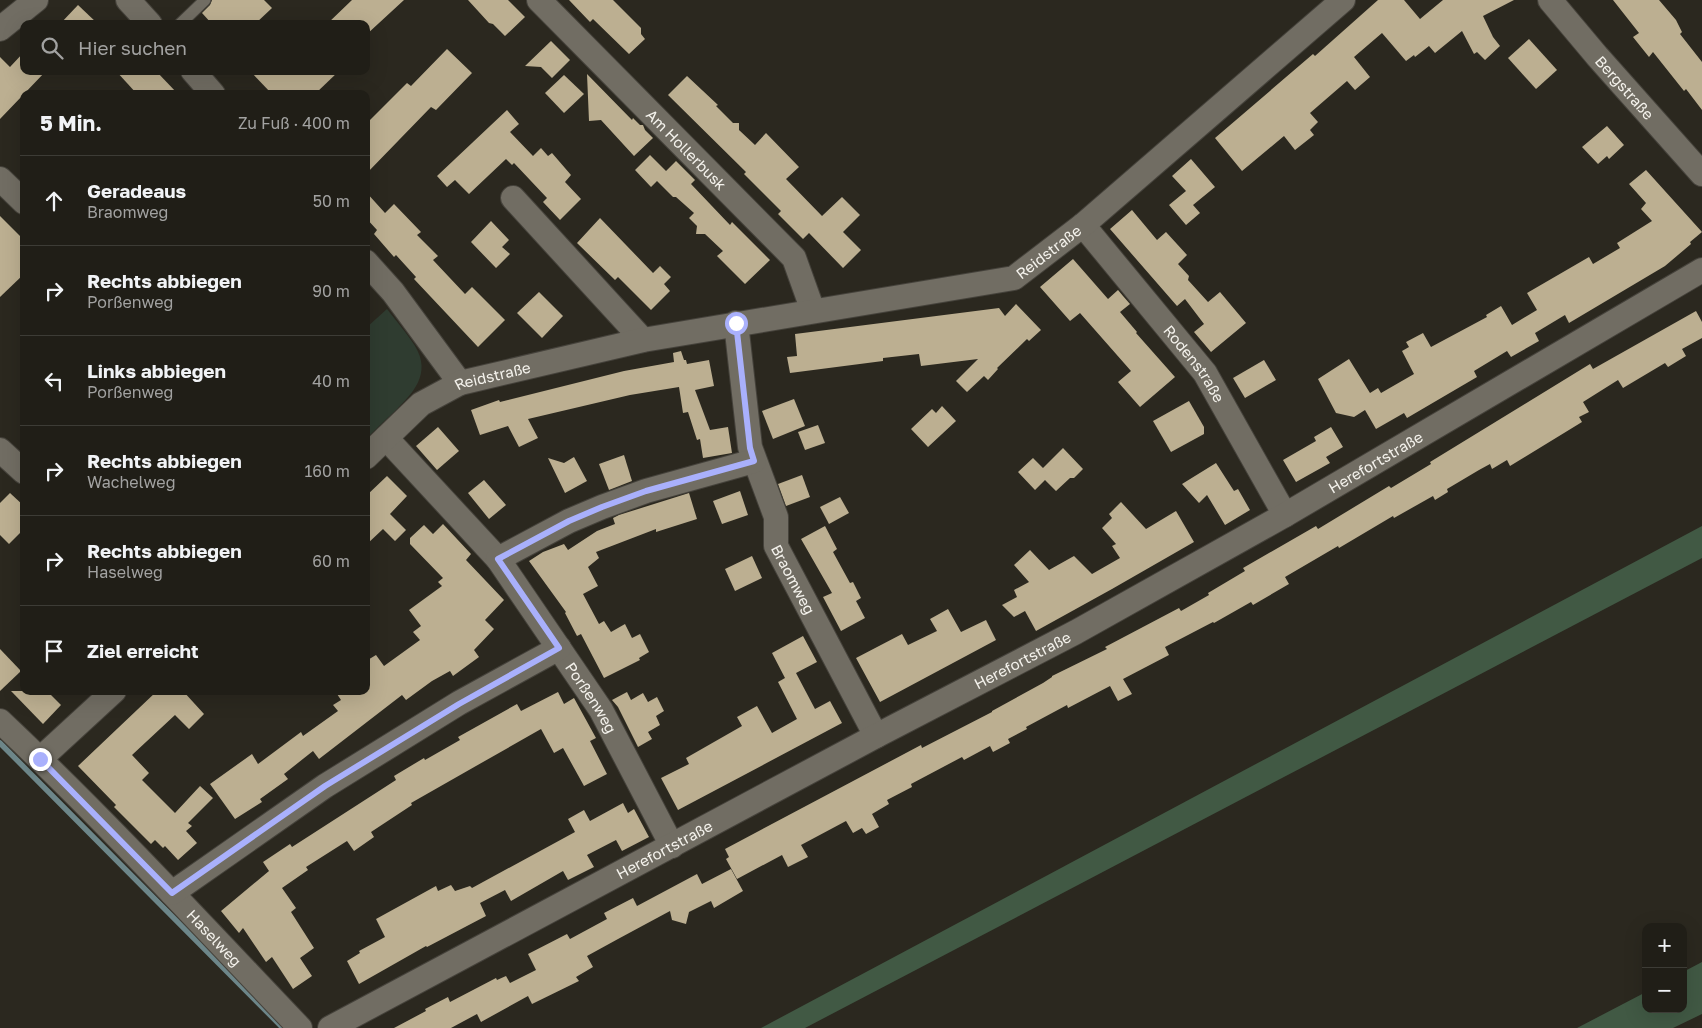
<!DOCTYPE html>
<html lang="de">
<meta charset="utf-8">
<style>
body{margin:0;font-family:"Golos Text",sans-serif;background:#2d2b24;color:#f1f3f6}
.controls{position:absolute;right:15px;bottom:15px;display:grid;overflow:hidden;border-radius:10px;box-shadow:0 5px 20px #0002}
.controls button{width:45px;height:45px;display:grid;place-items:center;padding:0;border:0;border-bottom:1px solid #3d3c36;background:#201e17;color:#f1f3f6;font:25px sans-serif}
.stop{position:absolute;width:15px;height:15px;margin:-11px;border:4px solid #a9b0fc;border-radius:50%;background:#fff}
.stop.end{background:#a9b0fc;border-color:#fff;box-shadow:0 1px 5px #0008}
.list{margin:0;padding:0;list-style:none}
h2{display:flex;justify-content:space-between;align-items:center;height:65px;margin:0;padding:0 20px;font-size:21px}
h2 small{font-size:16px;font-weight:400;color:#a2a2a1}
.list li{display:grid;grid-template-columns:32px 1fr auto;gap:15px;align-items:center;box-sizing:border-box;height:90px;padding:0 20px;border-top:1px solid #3d3c36}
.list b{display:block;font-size:19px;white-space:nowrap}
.list p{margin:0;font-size:16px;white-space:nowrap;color:#a2a2a1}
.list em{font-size:16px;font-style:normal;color:#a2a2a1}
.icon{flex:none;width:28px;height:28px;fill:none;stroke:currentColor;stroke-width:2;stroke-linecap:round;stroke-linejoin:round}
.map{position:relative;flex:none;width:1702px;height:1028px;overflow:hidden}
.search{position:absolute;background:#201e17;box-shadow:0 5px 20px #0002;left:20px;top:20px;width:350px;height:55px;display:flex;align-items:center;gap:12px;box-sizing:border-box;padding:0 18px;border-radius:10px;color:#a2a2a1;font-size:19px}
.panel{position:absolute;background:#201e17;box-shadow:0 5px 20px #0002;left:20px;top:90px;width:350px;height:605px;border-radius:10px}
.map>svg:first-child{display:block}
</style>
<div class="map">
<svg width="1702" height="1028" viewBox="0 0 1702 1028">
<rect width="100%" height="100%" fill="#2b281f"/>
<!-- green -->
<path fill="#2f3c30" d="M387 309C396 321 407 333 415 346 432 374 413 393 394 412 384 421 375 430 366 439V328Z"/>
<!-- forest -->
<g fill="#415944">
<polygon points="1702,526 1702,558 805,1028 761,1028"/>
<polygon points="1702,962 1702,1014 1673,1028 1577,1028 1646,992 1646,1009 1683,1009 1683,972"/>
</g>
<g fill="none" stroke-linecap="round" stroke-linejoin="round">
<!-- stream -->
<polyline stroke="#6d8689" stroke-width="5.5" points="0,743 283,1028"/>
</g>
<!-- building -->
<g fill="#bcaf91">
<polygon points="212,0 264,0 272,8 255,24 212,24 202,13 210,5"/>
<polygon points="352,0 404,0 366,35 366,24 327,24"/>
<polygon points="468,0 508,0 525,17 505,36 493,24 489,23"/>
<polygon points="569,0 613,0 641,28 641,34 645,39 629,54 593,19 590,22"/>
<polygon points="1378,0 1404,0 1420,19 1443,0 1514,0 1483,16 1493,37 1500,46 1485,60 1477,52 1474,54 1462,31 1435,53 1429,46 1415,57 1414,55 1406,61 1382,33 1354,57 1370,77 1355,90 1347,81 1310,113 1318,122 1310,130 1314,135 1295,150 1284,136 1242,171 1215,138 1313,54 1315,56"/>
<polygon points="1613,0 1659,0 1676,20 1682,32 1680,34 1702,62 1702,110 1686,89 1684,91 1653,52 1649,57 1633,37 1639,33"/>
<polygon points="78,5 98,24 60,24"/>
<polygon points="1529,39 1557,70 1536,89 1508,58"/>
<polygon points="551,41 570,60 552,78 541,67 525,66"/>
<polygon points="447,49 472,73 436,110 431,107 366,174 366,124 407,83 411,86"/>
<polygon points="24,52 24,71 46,71 0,119 0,57 10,67"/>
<polygon points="116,71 156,71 178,94 137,94"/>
<polygon points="250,71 339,71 315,94 272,94"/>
<polygon points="587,74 632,120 633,118 640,125 643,125 645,130 653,138 634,156 601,120 589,121"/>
<polygon points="564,75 584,94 564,113 545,93"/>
<polygon points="687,76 718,105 716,106 733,123 739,123 739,130 755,145 766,133 799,167 786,179 822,216 842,197 860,215 843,232 861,250 843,268 809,233 803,239 778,214 781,211 744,174 746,172 668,95"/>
<polygon points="507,110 519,124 510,132 533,156 541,148 548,156 552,153 571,175 565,182 581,199 560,220 543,202 547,198 514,163 512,165 506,159 469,194 455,180 447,187 437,176"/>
<polygon points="1607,126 1624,145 1609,159 1607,156 1598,164 1582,147"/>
<polygon points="650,155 666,171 676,161 695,180 691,184 730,225 732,222 770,260 745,284 717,256 723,251 705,234 696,234 697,226 689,218 694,213 676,197 673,197 657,181 651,187 635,170"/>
<polygon points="1191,159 1215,187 1193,205 1200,213 1186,225 1169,205 1186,191 1172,176"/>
<polygon points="1646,170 1702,232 1690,242 1691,244 1665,266 1569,323 1565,315 1535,333 1539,341 1511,357 1507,351 1474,371 1477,377 1407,418 1404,413 1376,429 1365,410 1354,417 1336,413 1318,379 1349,359 1370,393 1378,388 1381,393 1414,374 1402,351 1409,347 1406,342 1423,333 1431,347 1487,317 1486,315 1501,306 1512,325 1537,310 1527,293 1589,257 1593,264 1620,248 1617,243 1652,221 1641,209 1646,203 1629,184"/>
<polygon points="366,192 385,213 394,204 421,232 417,235 438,256 433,260 465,294 472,287 505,320 478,347 414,279 416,277 396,255 394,257 374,234 377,230 366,218"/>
<polygon points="1132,210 1157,240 1166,232 1187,255 1178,264 1189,276 1188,280 1208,302 1220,292 1246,323 1211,352 1194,332 1204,324 1185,299 1177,306 1110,229"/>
<polygon points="0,216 24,240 24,274 0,297"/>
<polygon points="600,218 653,273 660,266 671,277 664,284 670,291 651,310 618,277 615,280 577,243"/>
<polygon points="491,221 509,240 502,247 510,254 496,268 471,242"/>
<polygon points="1073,259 1108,299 1118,290 1123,296 1130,304 1120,312 1137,332 1136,333 1175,377 1140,407 1118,382 1131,371 1080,313 1070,321 1040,287"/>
<polygon points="539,292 563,316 542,338 517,313"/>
<polygon points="1016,304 1041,330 1029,341 1027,339 997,368 998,369 988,380 984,376 967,392 956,381 978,359 921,366 919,354 883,358 883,361 790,373 787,357 797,356 795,334 999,308 1005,316"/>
<polygon points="1696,311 1702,322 1702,338 1682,349 1686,356 1668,367 1665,363 1623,388 1618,380 1583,402 1589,412 1579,417 1582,422 1510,466 1507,460 1492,469 1490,464 1479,470 1447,489 1448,492 1435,500 1433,496 1394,518 1393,516 1339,548 1338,546 1285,577 1289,584 1253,605 1251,602 1214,623 1213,622 1165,647 1169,655 1123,679 1132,694 1118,701 1110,686 1068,708 1067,705 1026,727 1027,729 1008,739 1010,743 993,752 990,746 964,760 962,757 911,784 912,787 887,800 889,804 872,814 879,827 866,834 862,828 853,833 846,821 801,845 808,857 788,867 782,855 737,879 726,859 729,857 725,849 921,745 922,748 992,712 992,711 1043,683 1052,677 1052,676 1107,649 1105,647 1179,608 1181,611 1209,595 1208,593 1245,571 1243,568 1316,526 1318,529 1389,486 1391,488 1431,464 1430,462 1590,364 1593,369"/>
<polygon points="681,351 684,360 686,360 687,364 709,360 714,386 695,390 710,430 728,427 732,453 703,458 700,439 697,440 688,412 683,413 679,387 630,395 528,419 538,438 519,447 508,426 480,435 471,410 499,400 500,402 624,371 674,362 673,353"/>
<polygon points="1264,360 1276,380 1245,398 1233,378"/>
<polygon points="794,399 805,426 773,439 762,411"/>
<polygon points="1189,401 1204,427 1204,434 1171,452 1153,421"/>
<polygon points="942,406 956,421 928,447 911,429 932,409 936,413"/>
<polygon points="818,425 825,443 805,450 798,432"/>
<polygon points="438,427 459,451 437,470 416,446"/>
<polygon points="1331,427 1343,447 1326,457 1330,463 1296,482 1283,460 1316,441 1314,437"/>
<polygon points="1063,448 1083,469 1074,478 1070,478 1056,491 1045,480 1035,490 1018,472 1033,458 1043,468"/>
<polygon points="624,455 632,481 609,490 599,464"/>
<polygon points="574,457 587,481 565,493 548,458 564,463"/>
<polygon points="1216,463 1234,491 1238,489 1250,510 1225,525 1207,495 1199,503 1182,484"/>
<polygon points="802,475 810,497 786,506 778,484"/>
<polygon points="387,476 407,496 390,514 406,530 395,541 383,529 366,545 366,496"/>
<polygon points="484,480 506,505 489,519 468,493"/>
<polygon points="740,491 748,515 722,524 713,501"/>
<polygon points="10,493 24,506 24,529 9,544 0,535 0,503"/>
<polygon points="689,493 697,519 656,532 656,529 596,552 599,558 588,567 598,586 583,594 599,624 604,621 611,632 625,624 632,638 640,634 649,652 639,658 640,660 604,678 581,634 577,636 565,613 566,612 529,561 543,552 564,544 568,550 597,531 615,524 613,518 619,515"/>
<polygon points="840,497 849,513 829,524 820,507"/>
<polygon points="1121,502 1146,529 1176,511 1194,542 1112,589 1036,631 1025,611 1014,617 1002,605 1017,597 1014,590 1029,582 1014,565 1030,550 1049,570 1074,556 1092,574 1120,558 1112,546 1116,544 1102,528 1112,518 1109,514"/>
<polygon points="443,524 471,554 466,560 504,600 485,620 494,629 474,650 479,657 453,676 450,671 432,681 406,700 402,695 319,759 313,751 284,774 288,779 260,799 262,802 235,819 210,784 252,754 258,764 301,732 303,736 338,711 333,705 341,700 335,691 366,691 366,661 376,655 384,666 420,640 413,632 421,626 409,610 442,586 438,582 443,578 410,544 410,538 424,525 433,534"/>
<polygon points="825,526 837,549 833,552 850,583 853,582 861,598 856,601 865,618 841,631 823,597 832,593 801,539"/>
<polygon points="752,556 762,578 735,591 725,569"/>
<polygon points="948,609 961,632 986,620 996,640 880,702 856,658 902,634 908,645 937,631 930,619"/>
<polygon points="803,636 817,662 796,673 815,709 830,701 842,723 678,810 661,778 689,764 686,758 742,726 737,717 757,706 772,733 797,719 778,682 785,678 772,653"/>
<polygon points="0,649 21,671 0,691"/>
<polygon points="11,691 47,691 61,705 43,724"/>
<polygon points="157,691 183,691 204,714 189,729 175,715 132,755 149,773 142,780 175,813 200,786 213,798 188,823 192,826 186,831 197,843 178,860 165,846 163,848 155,840 151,844 114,807 116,805 78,766"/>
<polygon points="558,692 564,704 574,698 596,738 590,741 607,774 584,786 563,748 554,753 541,729 411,803 412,805 371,832 374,837 354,851 347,841 306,867 308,870 282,888 296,908 291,912 314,948 300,958 312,976 293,989 272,957 266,962 243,928 239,933 221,911 269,871 263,862 290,844 292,847 396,780 394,776 424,758 425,760 460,740 458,737 517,704 521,711"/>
<polygon points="627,692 631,700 643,693 648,702 657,697 664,711 656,716 660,725 648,732 652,739 638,747 618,707 612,700"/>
<polygon points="623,803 628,813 634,809 649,837 622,851 616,840 587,855 594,867 568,880 563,871 511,901 505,890 480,903 486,916 427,947 426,946 359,984 347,961 360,953 359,951 385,937 376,919 436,886 438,891 451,885 455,891 470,886 472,888 575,832 568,819 584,810 590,821"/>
<polygon points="731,869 743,891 714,908 711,901 689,912 686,924 672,920 670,911 618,939 587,956 593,967 576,977 579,981 532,1004 528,996 481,1022 477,1014 451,1028 394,1028 426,1011 425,1009 448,997 450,1002 496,978 497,980 506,976 510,983 536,970 528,954 567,934 570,939 607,919 604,913 633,898 637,906 697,874 702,884"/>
</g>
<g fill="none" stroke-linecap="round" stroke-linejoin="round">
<defs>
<polyline id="service" points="180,24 205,0"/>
<g id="minor">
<polyline points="128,0 150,24"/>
<path id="s1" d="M539 0 794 258 813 311"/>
<path id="s2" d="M1550 0 1597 56 1702 174"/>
<polyline points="0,29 36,0"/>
<polyline points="193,71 213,94"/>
<polyline points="0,179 24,202"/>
<polyline points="513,198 643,340"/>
<path id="s3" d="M1083 225 1205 373 1285 515"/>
<polyline points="366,262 393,292 460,383"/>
<path id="s4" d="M736 323 750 447 776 517V546L876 736"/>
<path id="s5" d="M386 438 498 559 601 710 672 846"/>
<polyline points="0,450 24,472"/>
<path id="s6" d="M366 457 421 404 460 383 643 340 1014 278 1083 225 1343 0"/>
<polyline points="498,559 569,521 602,507 646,491 754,461"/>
<path id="s7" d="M0 721C104 819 201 924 300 1028"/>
<polyline points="40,759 114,691"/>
<polyline points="172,893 325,786 459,703 559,648"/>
<path id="s8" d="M330 1028 876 736 1076 632 1285 515 1702 270"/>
</g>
</defs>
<!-- service casing -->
<use href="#service" stroke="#45423b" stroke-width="13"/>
<!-- minor casing -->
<use href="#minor" stroke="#45423b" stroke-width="26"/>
<!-- service -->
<use href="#service" stroke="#716d63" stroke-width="11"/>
<!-- minor -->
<use href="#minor" stroke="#716d63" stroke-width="24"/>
</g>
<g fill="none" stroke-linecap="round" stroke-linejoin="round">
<!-- route -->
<polyline stroke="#a9b0fc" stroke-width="6" points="40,759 172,893 325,786 459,704 559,648 498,559 569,521 602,507 646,491 754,461 750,448 736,323"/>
</g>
<g text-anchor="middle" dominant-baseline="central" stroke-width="5" stroke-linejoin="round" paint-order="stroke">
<!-- street labels -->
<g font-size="15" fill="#f4f2ec" stroke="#12110d">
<text stroke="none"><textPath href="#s2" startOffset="115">Bergstraße</textPath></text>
<text stroke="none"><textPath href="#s1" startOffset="210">Am Hollerbusk</textPath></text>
<text stroke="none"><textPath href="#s6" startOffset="728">Reidstraße</textPath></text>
<text stroke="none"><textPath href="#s3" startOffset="178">Rodenstraße</textPath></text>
<text stroke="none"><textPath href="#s6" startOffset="154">Reidstraße</textPath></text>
<text stroke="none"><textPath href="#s8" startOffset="1189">Herefortstraße</textPath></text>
<text stroke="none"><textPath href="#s4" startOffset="266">Braomweg</textPath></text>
<text stroke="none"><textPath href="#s8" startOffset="784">Herefortstraße</textPath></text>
<text stroke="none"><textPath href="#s5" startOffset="332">Porßenweg</textPath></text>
<text stroke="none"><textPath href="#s8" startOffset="379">Herefortstraße</textPath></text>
<text stroke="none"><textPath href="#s7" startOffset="305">Haselweg</textPath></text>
</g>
</g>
</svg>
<div class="controls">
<button>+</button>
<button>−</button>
</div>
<div class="stop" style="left:736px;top:323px"></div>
<div class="stop end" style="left:40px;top:759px"></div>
<div class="search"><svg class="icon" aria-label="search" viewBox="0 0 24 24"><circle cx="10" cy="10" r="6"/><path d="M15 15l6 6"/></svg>Hier suchen</div>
<section class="panel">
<h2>5 Min.<small>Zu Fuß · 400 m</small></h2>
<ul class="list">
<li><svg class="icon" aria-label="ahead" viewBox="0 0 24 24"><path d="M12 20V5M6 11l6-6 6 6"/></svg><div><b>Geradeaus</b><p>Braomweg</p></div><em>50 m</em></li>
<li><svg class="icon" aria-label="right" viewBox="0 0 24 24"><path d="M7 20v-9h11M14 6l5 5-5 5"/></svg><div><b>Rechts abbiegen</b><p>Porßenweg</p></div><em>90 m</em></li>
<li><svg class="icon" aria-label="left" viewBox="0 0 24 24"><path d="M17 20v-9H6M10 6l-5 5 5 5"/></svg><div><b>Links abbiegen</b><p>Porßenweg</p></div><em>40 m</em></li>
<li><svg class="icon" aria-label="right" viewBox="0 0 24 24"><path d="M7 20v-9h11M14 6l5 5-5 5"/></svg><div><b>Rechts abbiegen</b><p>Wachelweg</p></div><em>160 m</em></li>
<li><svg class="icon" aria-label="right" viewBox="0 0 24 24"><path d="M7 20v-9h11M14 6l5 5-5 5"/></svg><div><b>Rechts abbiegen</b><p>Haselweg</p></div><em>60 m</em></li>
<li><svg class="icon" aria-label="arrive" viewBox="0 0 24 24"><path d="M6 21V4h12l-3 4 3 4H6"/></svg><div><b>Ziel erreicht</b></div></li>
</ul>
</section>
</div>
